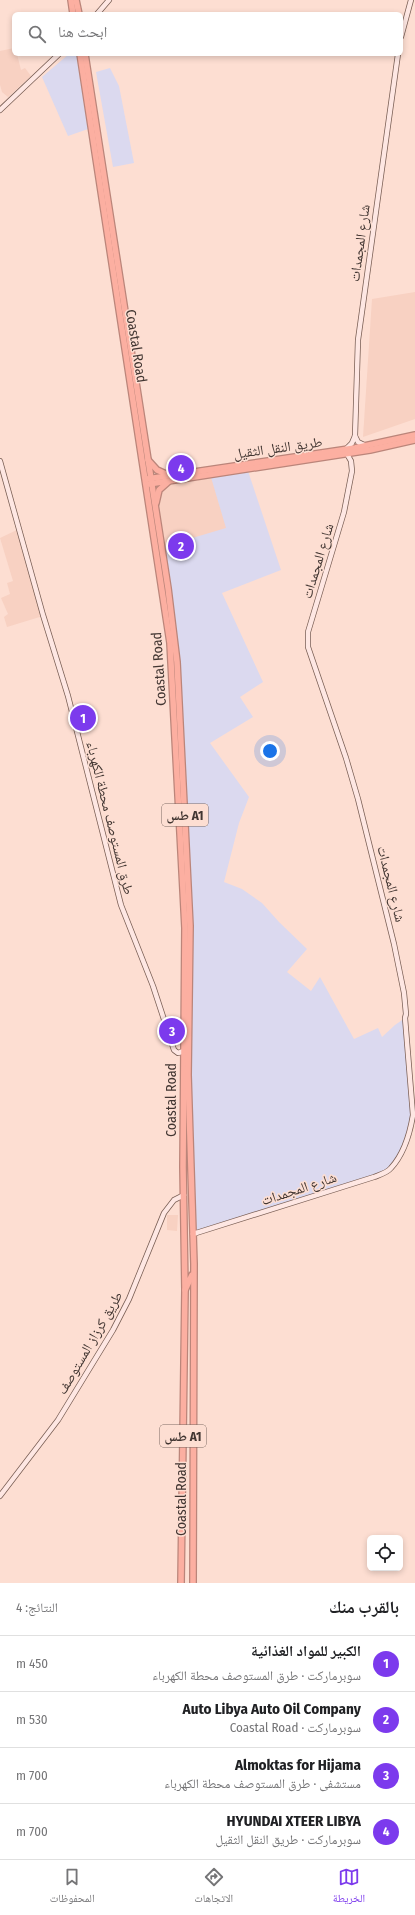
<!DOCTYPE html>
<html lang="ar">
<meta charset="utf-8">
<style>
body{margin:0;font-family:"Fira Sans Condensed","Noto Naskh Arabic",sans-serif;background:#f2f2f2;color:#202124;direction:rtl}
.controls{position:absolute;right:12px;bottom:12px;display:grid;overflow:hidden;border-radius:6px;box-shadow:0 2px 6px #0003}
.controls button{width:36px;height:36px;display:grid;place-items:center;padding:0;border:0;border-bottom:1px solid #e0e0e0;background:#fff;color:#202124;font:20px sans-serif}
.you{position:absolute;left:270px;top:751px;width:14px;height:14px;margin:-10px;border:3px solid #fff;border-radius:50%;background:#1a73e8;box-shadow:0 0 0 6px #1a73e833}
.badge{display:grid;place-items:center;width:26px;height:26px;border-radius:50%;background:#7c3aed;color:#fff;font-size:13px;font-weight:700}
.pin{position:absolute;translate:-50% -50%;border:2px solid #fff;box-shadow:0 1px 4px #0006}
.list{margin:0;padding:0;list-style:none}
h2{display:flex;justify-content:space-between;align-items:center;height:52px;margin:0;padding:0 16px;font-size:17px}
h2 small{font-size:13px;font-weight:400;color:#757577}
.list li{display:grid;grid-template-columns:26px 1fr auto;gap:12px;align-items:center;box-sizing:border-box;height:56px;padding:0 16px;border-top:1px solid #e0e0e0}
.list b{display:block;font-size:15px;white-space:nowrap}
.list p{margin:0;font-size:13px;white-space:nowrap;color:#757577}
.list em{font-size:13px;font-style:normal;color:#757577}
.icon{flex:none;width:22px;height:22px;fill:none;stroke:currentColor;stroke-width:2;stroke-linecap:round;stroke-linejoin:round}
.map{position:relative;flex:none;width:415px;height:1583px;overflow:hidden;direction:ltr}
.search{position:absolute;background:#fff;box-shadow:0 2px 6px #0003;left:12px;right:12px;top:12px;height:44px;display:flex;align-items:center;gap:10px;box-sizing:border-box;padding:0 14px;border-radius:6px;color:#757577;font-size:15px}
.sheet{height:276px;background:#fff}
nav{display:flex;justify-content:space-around;align-items:center;box-sizing:border-box;height:56px;border-top:1px solid #e0e0e0;background:#fff;font-size:11px;color:#757577}
nav a{display:grid;justify-items:center;gap:2px}
nav .on{color:#7c3aed}
.map>svg:first-child{display:block}
</style>
<div class="map">
<svg width="415" height="1583" viewBox="0 0 415 1583">
<rect width="100%" height="100%" fill="#fdded2"/>
<!-- commercial -->
<g fill="#dbd9ef">
<polygon points="69,54 77,56 88,129 68,136 42,77"/>
<polygon points="110,68 119,86 134,163 113,167 96,72"/>
<polygon points="247,468 281,570 222,593 263,682 240,697 253,717 210,743 249,797 239,823 224,882 242,889 262,903 279,922 307,949 287,972 311,991 320,977 354,1039 378,1028 382,1037 395,1025 405,1018 413,1115 405,1142 390,1170 193,1234 190,1141 190,926 177,662 158,495 159,490"/>
</g>
<!-- built -->
<g fill="#f8d1c2">
<polygon points="14,48 14,54 17,54 21,70 25,68 31,76 8,97 2,92 0,85 0,51"/>
<polygon points="415,292 415,419 363,437 372,299"/>
<polygon points="210,474 226,528 162,547 158,527 158,495 167,482"/>
<polygon points="21,528 43,616 7,627 4,617 8,614 1,598 10,594 7,583 13,581 0,538"/>
<polygon points="167,1215 178,1215 177,1231 167,1230"/>
</g>
<g fill="none" stroke-linecap="round" stroke-linejoin="round">
<defs>
<g id="secondary">
<polyline points="97,14 109,0"/>
<polyline points="401,37 411,0"/>
<polyline points="0,110 59,54"/>
<polyline points="355,436 358,442 366,446"/>
<polyline points="346,449 352,443 355,436 358,340 398,54"/>
<polyline points="0,461 43,615 68,696 121,905 153,986 174,1050 178,1053 184,1051"/>
<path d="M193 1234 374 1177C379 1175 387 1173 391 1168 403 1155 410 1133 413 1115L405 1018 406 1014 404 993 394 944 358 799 346 758 308 647V632L344 512 352 471 351 461 347 454"/>
<polyline points="0,1496 58,1420 113,1330 129,1299 164,1213 174,1200 184,1195"/>
</g>
<g id="highway">
<polyline points="71,0 73,14"/>
<polyline points="76,0 79,14"/>
<polyline points="80,54 170,643 185,928 183,1167 185,1290 192,1275"/>
<polyline points="85,54 168,588 177,662 190,926 188,1075 194,1264 193,1583"/>
<polyline points="148,460 157,470 168,475"/>
<polyline points="147,479 355,448 415,435"/>
<polyline points="149,484 370,450 415,440"/>
<polyline points="156,503 159,490 168,482"/>
<polyline points="181,1583 185,1290"/>
</g>
</defs>
<!-- secondary casing -->
<use href="#secondary" stroke="#795e54" stroke-width="6"/>
<!-- highway casing -->
<use href="#highway" stroke="#bb857a" stroke-width="8"/>
<!-- secondary -->
<use href="#secondary" stroke="#fee7e3" stroke-width="4.5"/>
<!-- highway -->
<use href="#highway" stroke="#fcafa1" stroke-width="5.5"/>
</g>
<g text-anchor="middle" dominant-baseline="central" stroke-width="3" stroke-linejoin="round" paint-order="stroke">
<!-- shield labels -->
<g fill="#fdded2" stroke="#7a6862" stroke-width="1">
<rect x="162" y="804" width="46" height="22" rx="3"/>
<rect x="160" y="1425" width="46" height="22" rx="3"/>
</g>
<g font-size="13" font-weight="bold" fill="#423632">
<text x="185" y="815">طس A1</text>
<text x="183" y="1436">طس A1</text>
</g>
<!-- street labels -->
<g font-size="14" fill="#423632" stroke="#fdded2">
<text transform="translate(360 243) rotate(-82)">شارع المجمدات</text>
<text transform="translate(136 346) rotate(81)">Coastal Road</text>
<text transform="translate(278 448) rotate(-8)">طريق النقل الثقيل</text>
<text transform="translate(318 561) rotate(-73)">شارع المجمدات</text>
<text transform="translate(159 669) rotate(-94)">Coastal Road</text>
<text transform="translate(110 818) rotate(76)">طرق المستوصف محطة الكهرباء</text>
<text transform="translate(391 884) rotate(76)">شارع المجمدات</text>
<text transform="translate(171 1100) rotate(-90)">Coastal Road</text>
<text transform="translate(299 1189) rotate(-18)">شارع المجمدات</text>
<text transform="translate(90 1343) rotate(-60)">طريق كرزاز المستوصف</text>
<text transform="translate(181 1499) rotate(-90)">Coastal Road</text>
</g>
</g>
</svg>
<div class="controls">
<button><svg class="icon" aria-label="locate" viewBox="0 0 24 24"><circle cx="12" cy="12" r="6"/><path d="M12 2v4M12 18v4M2 12h4M18 12h4"/></svg></button>
</div>
<div class="you"></div>
<div class="pin badge" style="left:83px;top:718px">1</div>
<div class="pin badge" style="left:181px;top:546px">2</div>
<div class="pin badge" style="left:172px;top:1031px">3</div>
<div class="pin badge" style="left:181px;top:468px">4</div>
<div class="search"><svg class="icon" aria-label="search" viewBox="0 0 24 24"><circle cx="10" cy="10" r="6"/><path d="M15 15l6 6"/></svg>ابحث هنا</div>
</div>
<section class="sheet">
<h2>بالقرب منك<small>النتائج: 4</small></h2>
<ul class="list">
<li><span class="badge">1</span><div><b>الكبير للمواد الغذائية</b><p>سوبرماركت · طرق المستوصف محطة الكهرباء</p></div><em>450 m</em></li>
<li><span class="badge">2</span><div><b>Auto Libya Auto Oil Company</b><p>سوبرماركت · Coastal Road</p></div><em>530 m</em></li>
<li><span class="badge">3</span><div><b>Almoktas for Hijama</b><p>مستشفى · طرق المستوصف محطة الكهرباء</p></div><em>700 m</em></li>
<li><span class="badge">4</span><div><b>HYUNDAI XTEER LIBYA</b><p>سوبرماركت · طريق النقل الثقيل</p></div><em>700 m</em></li>
</ul>
</section>
<nav>
<a class="on"><svg class="icon" aria-label="map" viewBox="0 0 24 24"><path d="M3 6l6-2 6 2 6-2v14l-6 2-6-2-6 2zM9 4v14M15 6v14"/></svg>الخريطة</a>
<a><svg class="icon" aria-label="directions" viewBox="0 0 24 24"><path d="M12 3l9 9-9 9-9-9zM9 14v-3h6M13 9l2 2-2 2"/></svg>الاتجاهات</a>
<a><svg class="icon" aria-label="saved" viewBox="0 0 24 24"><path d="M7 4h10v16l-5-4-5 4z"/></svg>المحفوظات</a>
</nav>
